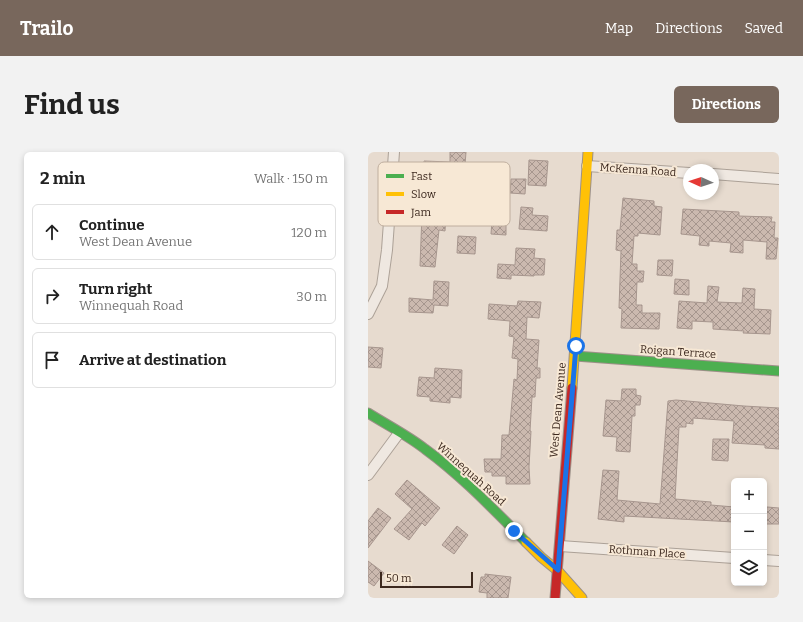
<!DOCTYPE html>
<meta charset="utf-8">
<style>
body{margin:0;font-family:Bitter,serif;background:#f2f2f2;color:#222}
.controls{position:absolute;right:12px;bottom:12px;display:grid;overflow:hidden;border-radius:6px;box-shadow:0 2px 6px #0003}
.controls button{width:36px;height:36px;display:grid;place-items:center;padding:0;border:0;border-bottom:1px solid #e0e0e0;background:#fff;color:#222;font:20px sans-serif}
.compass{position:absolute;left:315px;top:12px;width:36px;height:36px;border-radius:50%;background:#fff;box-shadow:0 2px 6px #0003;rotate:273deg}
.scale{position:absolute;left:12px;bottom:10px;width:93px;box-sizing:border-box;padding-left:4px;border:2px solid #3c281e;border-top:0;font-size:11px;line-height:14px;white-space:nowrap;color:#3c281e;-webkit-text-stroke:3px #f7e8d5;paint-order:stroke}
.stop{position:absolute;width:12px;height:12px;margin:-9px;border:3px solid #1a73e8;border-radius:50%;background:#fff}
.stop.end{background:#1a73e8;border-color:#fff;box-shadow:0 1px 4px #0008}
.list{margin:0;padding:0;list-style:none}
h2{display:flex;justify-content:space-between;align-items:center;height:52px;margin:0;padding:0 16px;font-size:17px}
h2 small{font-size:13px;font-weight:400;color:#767676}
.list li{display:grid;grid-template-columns:26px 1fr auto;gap:12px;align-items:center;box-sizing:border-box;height:56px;margin:0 8px 8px;padding:0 8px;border:1px solid #e0e0e0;border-radius:6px}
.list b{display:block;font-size:15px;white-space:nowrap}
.list p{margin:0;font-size:13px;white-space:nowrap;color:#767676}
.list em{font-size:13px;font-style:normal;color:#767676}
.icon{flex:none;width:22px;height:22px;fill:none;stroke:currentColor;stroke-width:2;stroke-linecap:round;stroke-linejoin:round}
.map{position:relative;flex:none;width:411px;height:446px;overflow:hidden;border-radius:6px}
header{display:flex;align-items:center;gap:24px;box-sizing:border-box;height:56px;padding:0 20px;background:#78675c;color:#fff}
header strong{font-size:19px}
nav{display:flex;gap:22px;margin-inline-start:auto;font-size:14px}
.intro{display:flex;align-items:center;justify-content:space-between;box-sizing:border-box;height:96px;padding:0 24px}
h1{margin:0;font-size:28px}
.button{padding:10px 18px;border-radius:6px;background:#78675c;color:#fff;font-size:14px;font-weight:700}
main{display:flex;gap:24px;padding:0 24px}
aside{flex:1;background:#fff;border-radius:6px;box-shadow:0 2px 6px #0003}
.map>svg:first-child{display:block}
</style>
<header>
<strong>Trailo</strong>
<nav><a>Map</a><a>Directions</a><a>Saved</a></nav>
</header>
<div class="intro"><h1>Find us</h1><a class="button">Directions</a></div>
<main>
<aside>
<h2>2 min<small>Walk · 150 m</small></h2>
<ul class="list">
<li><svg class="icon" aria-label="ahead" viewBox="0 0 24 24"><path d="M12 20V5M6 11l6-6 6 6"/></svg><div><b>Continue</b><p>West Dean Avenue</p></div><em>120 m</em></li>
<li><svg class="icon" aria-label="right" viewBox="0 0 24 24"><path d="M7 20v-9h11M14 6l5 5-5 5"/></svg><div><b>Turn right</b><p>Winnequah Road</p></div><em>30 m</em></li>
<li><svg class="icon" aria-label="arrive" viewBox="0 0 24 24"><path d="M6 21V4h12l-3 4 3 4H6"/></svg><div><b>Arrive at destination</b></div></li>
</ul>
</aside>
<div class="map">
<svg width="411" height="446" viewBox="0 0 411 446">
<defs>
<pattern id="building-cross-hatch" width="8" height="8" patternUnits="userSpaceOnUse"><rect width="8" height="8" fill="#cbb9af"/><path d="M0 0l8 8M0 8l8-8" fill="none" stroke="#a6968e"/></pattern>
</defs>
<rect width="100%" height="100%" fill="#e7dbcf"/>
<!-- building -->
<g fill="url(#building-cross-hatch)" stroke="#a7968e">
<polygon points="82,0 98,0 97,13 91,13 90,31 80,31 77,79 71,78 67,115 52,114 56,9 82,10"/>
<polygon points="161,8 180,9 178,34 160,33"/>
<polygon points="143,27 158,27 157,42 142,41"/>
<polygon points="255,46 286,49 286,54 294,55 292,83 270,81 270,84 266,84 264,112 269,112 269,119 276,119 275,130 269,130 268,153 274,153 274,161 292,161 291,177 253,176 254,157 251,156 253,99 248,98 249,78 252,78"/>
<polygon points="153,55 165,56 164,63 180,64 179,79 151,77"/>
<polygon points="315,57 371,60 371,64 404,65 403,70 407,70 406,86 410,86 408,107 398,107 399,90 375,88 375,101 362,100 363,91 341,89 341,94 331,93 332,84 313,82"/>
<polygon points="124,68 138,68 138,83 123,82"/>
<polygon points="90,84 108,85 107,102 89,101"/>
<polygon points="148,96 167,97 166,106 177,107 176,123 166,123 166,124 143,123 143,127 129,126 130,112 147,113"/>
<polygon points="290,108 305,108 304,124 289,123"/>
<polygon points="307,127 321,128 321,143 306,142"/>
<polygon points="66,129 81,130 80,154 66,153 65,161 41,160 41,146 65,148"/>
<polygon points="340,134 351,135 349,150 374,151 375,136 387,137 386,157 403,158 402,182 375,181 376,179 345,177 345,170 324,169 324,177 309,176 311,149 339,151"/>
<polygon points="150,149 173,150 171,166 159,165 158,187 171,188 169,216 172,216 172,226 168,226 167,245 164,245 162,279 163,279 161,315 162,332 138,332 138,324 124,324 124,320 117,320 116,307 133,307 134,283 141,283 146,227 149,228 150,207 144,206 146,185 141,184 142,169 120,167 121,152 149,154"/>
<polygon points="0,195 15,196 13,216 0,215"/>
<polygon points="67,216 94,218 93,246 82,245 82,251 62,249 62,245 49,244 51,225 66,226"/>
<polygon points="254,237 268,237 268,243 273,244 272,253 267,253 267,264 264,264 262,300 248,299 249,285 235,284 238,248 253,249"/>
<polygon points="308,248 376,254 411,256 411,297 397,296 397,293 364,291 366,269 325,266 325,272 318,271 318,275 311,275 307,347 343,350 343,353 366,355 366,370 256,364 256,370 230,367 235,318 251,319 249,348 292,352 300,249"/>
<polygon points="345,287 361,287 360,309 344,308"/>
<polygon points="39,328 72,356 57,374 54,371 41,388 26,377 44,357 27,342"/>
<polygon points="399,355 411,356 411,372 397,372"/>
<polygon points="10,356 23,366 0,396 0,369"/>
<polygon points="89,374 100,383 86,402 74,393"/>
<polygon points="0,409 16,421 6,434 0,430"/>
<polygon points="117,422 143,425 140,446 119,446 119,441 111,440 113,425 117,425"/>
</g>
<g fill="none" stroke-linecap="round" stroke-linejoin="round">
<defs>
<g id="street">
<polyline points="219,14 321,21"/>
<polyline points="345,22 411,27"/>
<polyline points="0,162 14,134 19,98 26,0"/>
<polyline points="0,323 31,281"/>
<polyline points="192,394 366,406"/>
<polyline points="396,408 411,409"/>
</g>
<g id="fast">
<polyline points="207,204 411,219"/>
<path d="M0 261C19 273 39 283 57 297 94 324 125 357 158 390"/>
</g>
<g id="slow">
<polyline points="204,236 220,0"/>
<polyline points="158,390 173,405 190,419 214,446"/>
</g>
<polyline id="jam" points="187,446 204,236"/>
</defs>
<!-- street casing -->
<use href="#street" stroke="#aca197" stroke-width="12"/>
<!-- fast casing -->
<use href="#fast" stroke="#9c9088" stroke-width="11"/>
<!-- slow casing -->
<use href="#slow" stroke="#9c9088" stroke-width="11"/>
<!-- jam casing -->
<use href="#jam" stroke="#9c9088" stroke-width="11"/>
<!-- street -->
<use href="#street" stroke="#efe8e1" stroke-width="10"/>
<!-- fast -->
<use href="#fast" stroke="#4caf50" stroke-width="9"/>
<!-- slow -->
<use href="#slow" stroke="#ffc107" stroke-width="9"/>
<!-- jam -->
<use href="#jam" stroke="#c62828" stroke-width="9"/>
</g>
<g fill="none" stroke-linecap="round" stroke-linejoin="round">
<!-- route -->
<polyline stroke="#1a73e8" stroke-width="5" points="146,379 190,418 208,194"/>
</g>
<g text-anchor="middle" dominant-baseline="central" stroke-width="4" stroke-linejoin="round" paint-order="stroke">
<!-- street labels -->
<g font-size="11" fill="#3c281e" stroke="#f7e8d5">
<text transform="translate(270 18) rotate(4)">McKenna Road</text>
<text transform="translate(310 200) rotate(4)">Roigan Terrace</text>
<text transform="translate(190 258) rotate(-85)">West Dean Avenue</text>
<text transform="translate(103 322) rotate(42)">Winnequah Road</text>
<text transform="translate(279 400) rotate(4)">Rothman Place</text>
</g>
</g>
<!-- legend -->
<rect x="10" y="10" width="132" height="64" rx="6" fill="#f7e8d5" stroke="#bfae9e" stroke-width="1"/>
<rect x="18" y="22" width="18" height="4" fill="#4caf50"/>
<rect x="18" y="40" width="18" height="4" fill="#ffc107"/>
<rect x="18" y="58" width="18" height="4" fill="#c62828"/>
<g font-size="11" fill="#3c281e">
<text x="43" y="28">Fast</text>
<text x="43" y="46">Slow</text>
<text x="43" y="64">Jam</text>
</g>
</svg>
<div class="controls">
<button>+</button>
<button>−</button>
<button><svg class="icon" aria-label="layers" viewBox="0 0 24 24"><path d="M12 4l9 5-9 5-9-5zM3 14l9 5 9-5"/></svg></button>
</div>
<svg class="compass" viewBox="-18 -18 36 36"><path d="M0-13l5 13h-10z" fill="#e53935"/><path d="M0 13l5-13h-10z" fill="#767676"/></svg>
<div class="scale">50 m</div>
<div class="stop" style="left:208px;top:194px"></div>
<div class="stop end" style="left:146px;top:379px"></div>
</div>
</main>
